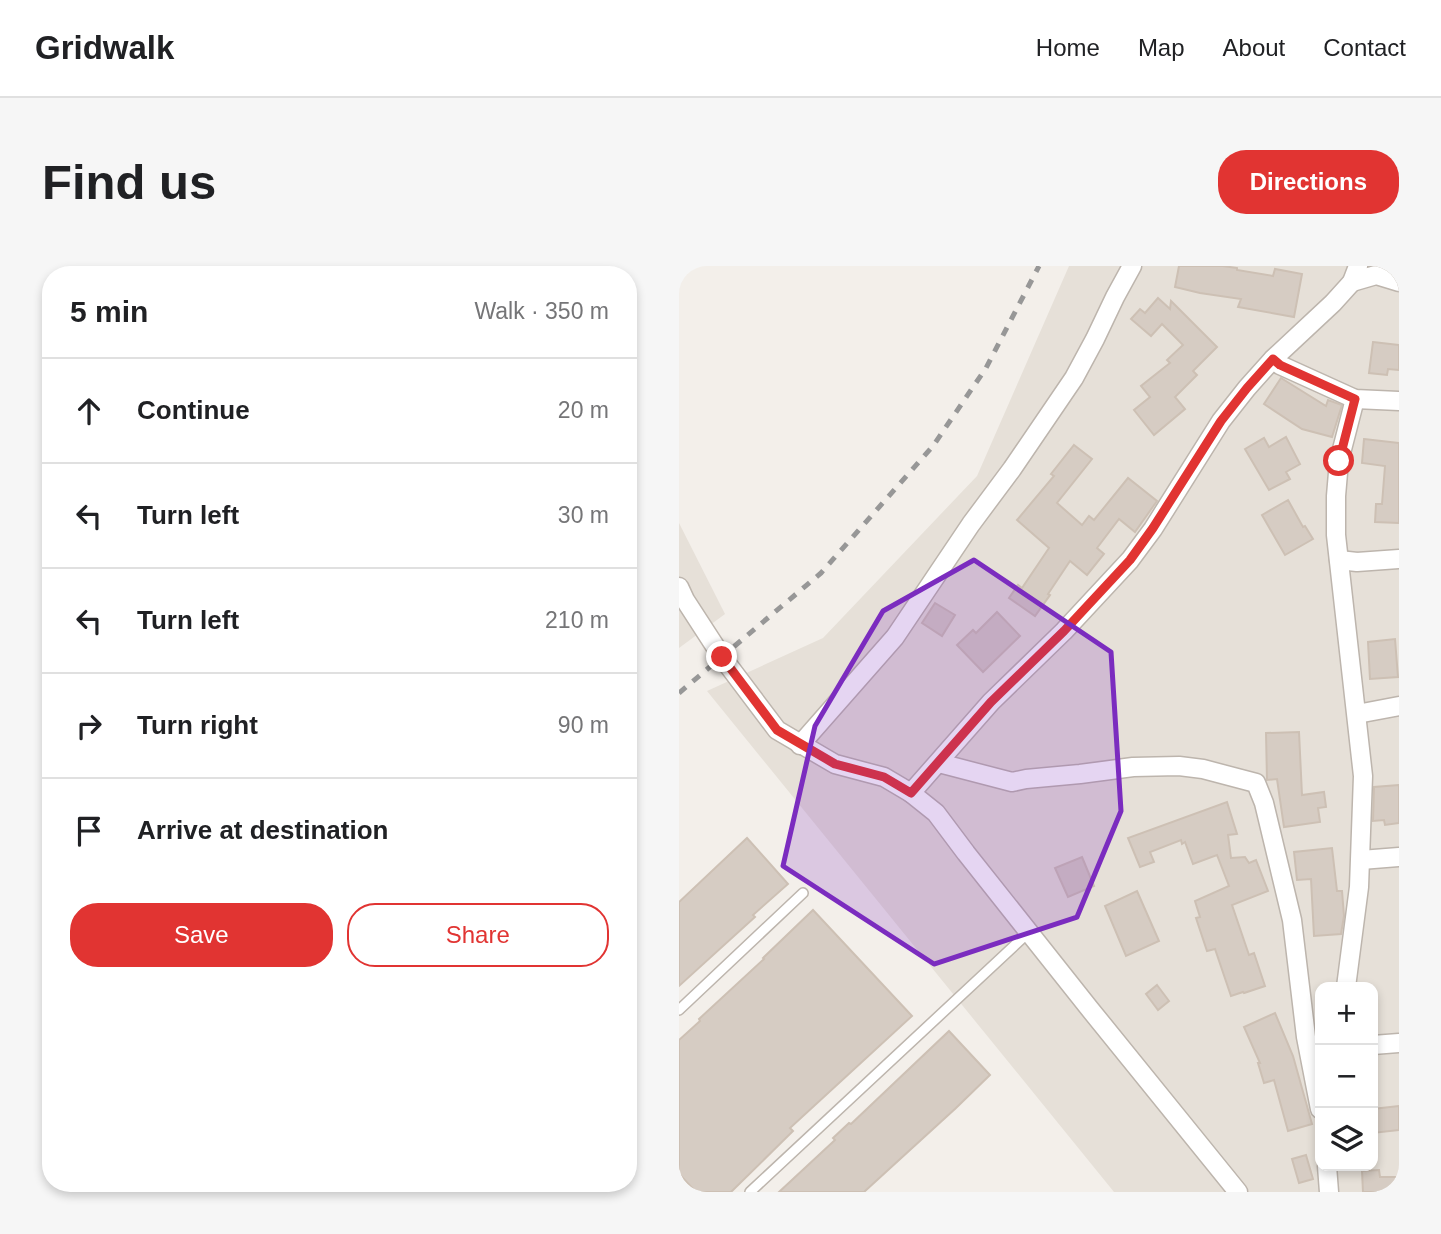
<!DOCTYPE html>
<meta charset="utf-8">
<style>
body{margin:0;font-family:Arial,sans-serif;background:#f6f6f6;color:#202124}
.controls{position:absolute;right:21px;bottom:21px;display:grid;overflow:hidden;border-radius:14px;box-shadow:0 4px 10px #0003}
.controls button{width:63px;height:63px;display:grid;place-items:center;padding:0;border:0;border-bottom:2px solid #e0e0e0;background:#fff;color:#202124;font:35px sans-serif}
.stop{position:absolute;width:21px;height:21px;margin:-16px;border:5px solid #e13432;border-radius:50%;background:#fff}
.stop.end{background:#e13432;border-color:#fff;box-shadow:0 2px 7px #0008}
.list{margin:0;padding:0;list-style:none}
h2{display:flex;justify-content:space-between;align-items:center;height:91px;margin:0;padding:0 28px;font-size:30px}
h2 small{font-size:23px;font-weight:400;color:#757577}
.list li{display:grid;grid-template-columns:46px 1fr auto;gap:21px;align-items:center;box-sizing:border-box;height:105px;padding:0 28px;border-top:2px solid #e0e0e0}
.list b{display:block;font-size:26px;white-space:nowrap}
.list em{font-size:23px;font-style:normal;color:#757577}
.actions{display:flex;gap:14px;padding:21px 28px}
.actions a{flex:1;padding:16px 0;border:2px solid #e13432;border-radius:28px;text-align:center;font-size:24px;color:#e13432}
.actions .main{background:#e13432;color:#fff}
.icon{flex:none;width:38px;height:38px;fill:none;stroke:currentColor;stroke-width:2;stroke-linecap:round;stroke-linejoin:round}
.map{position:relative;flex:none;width:720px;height:926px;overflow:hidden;border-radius:28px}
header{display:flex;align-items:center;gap:42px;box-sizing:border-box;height:98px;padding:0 35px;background:#fff;border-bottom:2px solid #e0e0e0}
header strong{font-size:33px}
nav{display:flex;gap:38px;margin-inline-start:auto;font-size:24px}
.intro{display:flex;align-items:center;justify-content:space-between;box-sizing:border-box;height:168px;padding:0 42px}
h1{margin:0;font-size:49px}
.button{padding:18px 32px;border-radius:28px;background:#e13432;color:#fff;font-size:24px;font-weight:700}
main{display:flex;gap:42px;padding:0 42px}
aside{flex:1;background:#fff;border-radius:28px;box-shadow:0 4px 10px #0003}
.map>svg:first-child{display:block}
</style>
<header>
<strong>Gridwalk</strong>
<nav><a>Home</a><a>Map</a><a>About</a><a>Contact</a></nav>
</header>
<div class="intro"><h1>Find us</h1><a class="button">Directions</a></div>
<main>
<aside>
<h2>5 min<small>Walk · 350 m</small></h2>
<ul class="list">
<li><svg class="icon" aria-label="ahead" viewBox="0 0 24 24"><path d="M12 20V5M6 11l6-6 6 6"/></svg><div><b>Continue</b></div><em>20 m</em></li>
<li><svg class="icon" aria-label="left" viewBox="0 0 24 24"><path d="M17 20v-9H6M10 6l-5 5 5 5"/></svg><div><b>Turn left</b></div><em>30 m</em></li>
<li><svg class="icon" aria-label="left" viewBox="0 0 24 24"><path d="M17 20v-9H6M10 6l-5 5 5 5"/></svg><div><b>Turn left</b></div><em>210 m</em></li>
<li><svg class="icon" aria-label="right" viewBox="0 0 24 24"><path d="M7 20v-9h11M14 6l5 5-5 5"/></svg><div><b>Turn right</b></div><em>90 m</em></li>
<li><svg class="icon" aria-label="arrive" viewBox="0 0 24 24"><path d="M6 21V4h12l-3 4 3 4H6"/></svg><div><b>Arrive at destination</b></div></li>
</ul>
<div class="actions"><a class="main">Save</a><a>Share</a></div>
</aside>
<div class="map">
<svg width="720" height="926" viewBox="0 0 720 926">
<rect width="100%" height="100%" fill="#f3efea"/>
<!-- residential -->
<g fill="#e6e0d8" fill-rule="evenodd">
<path d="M390 0H720V926H435L28 425 144 372 298 210ZM641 721H694V900H641Z"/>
<polygon points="0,257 46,348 0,382"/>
</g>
<!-- building -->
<g fill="#d6ccc3" stroke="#cdc0b4" stroke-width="2">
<polygon points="500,0 544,0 558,2 558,4 594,10 596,3 623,8 615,51 559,41 562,33 521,27 496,21"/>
<polygon points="479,32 491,43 492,35 538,81 514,105 518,109 496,131 506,143 475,169 455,144 471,131 462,120 491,97 488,94 504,79 483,58 472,70 452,53 461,43 466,47"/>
<polygon points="694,76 720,79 720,104 709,103 708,109 690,107"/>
<polygon points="602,112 647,140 649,134 663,139 653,171 623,163 585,138"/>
<polygon points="607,171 621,198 607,206 611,213 590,224 566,183 585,172 590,181"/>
<polygon points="685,173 720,177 720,257 696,256 697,238 703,238 706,200 683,197"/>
<polygon points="395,179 413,193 378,237 403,259 410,250 415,254 449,212 478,235 456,266 440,253 418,282 425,288 408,309 391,295 369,328 371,329 356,350 330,332 339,319 343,322 370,282 338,254 375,210 372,208"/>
<polygon points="609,234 624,261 626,260 634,273 606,289 583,249"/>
<polygon points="256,337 276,349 263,370 243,357"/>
<polygon points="318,346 341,370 304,406 278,379 294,364 297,367"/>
<polygon points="716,373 719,411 691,413 689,376"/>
<polygon points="620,466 623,529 645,526 647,541 639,542 641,556 605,561 598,513 588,514 587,467"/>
<polygon points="720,519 720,557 706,559 705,554 694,555 695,521"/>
<polygon points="548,536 558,568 549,569 552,592 566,591 570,597 577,594 589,625 553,639 570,689 575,687 586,720 565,727 564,726 552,730 536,683 528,685 517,652 521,651 516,635 550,620 538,589 514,598 506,576 503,578 502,574 471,586 475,596 461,601 449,572"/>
<polygon points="68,572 109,618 74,649 76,651 0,720 0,636"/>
<polygon points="653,582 658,625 663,625 665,650 662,668 635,670 632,613 618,614 615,586"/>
<polygon points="403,591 415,620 389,631 376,602"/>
<polygon points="458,625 480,675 447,690 426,640"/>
<polygon points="134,644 233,750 111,862 114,865 52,926 17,926 0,908 0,774 21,755 20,753 85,693 84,692"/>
<polygon points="478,719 490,735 479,744 467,728"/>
<polygon points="596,747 614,790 633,858 609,865 595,814 585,817 579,797 581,797 565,761"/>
<polygon points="270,765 311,809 277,842 185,926 100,926 156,874 154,872 170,857 172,858"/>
<polygon points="720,840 720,864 694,867 694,843"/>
<polygon points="627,889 634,913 620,917 613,893"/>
<polygon points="700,904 701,911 720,911 720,926 684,926 683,905"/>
</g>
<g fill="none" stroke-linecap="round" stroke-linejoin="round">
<defs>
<g id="lane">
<polyline points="0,744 124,627"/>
<polyline points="71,926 350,666"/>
</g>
<g id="street">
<polyline points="679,0 673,16 697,9 720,16"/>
<polyline points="594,93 601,99 676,133 720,135"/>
<polyline points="660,294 678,296 720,293"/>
<polyline points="0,321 6,334 43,391 98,464 156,498 205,511 232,527 257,547 287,587 410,742 559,926"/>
<polyline points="678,448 720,440"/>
<polyline points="121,479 216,371 292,258 333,203 395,112 416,73 436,31 453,0"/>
<polyline points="260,497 333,516 347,513 401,508 454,501 500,500 524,503 577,517 585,537 613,654 627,771 641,843"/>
<polyline points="232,527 312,436 385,365 451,294 474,263 542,155 568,122 594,93 654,37 673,16"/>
<polyline points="682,594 720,591"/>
<polyline points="667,721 680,621 684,510 657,269 657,230 660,195 676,133"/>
<polyline points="694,779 720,777"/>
<polyline points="648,900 650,926"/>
</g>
</defs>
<!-- lane casing -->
<use href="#lane" stroke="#bdb5ad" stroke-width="12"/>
<!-- street casing -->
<use href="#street" stroke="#bdb5ad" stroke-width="21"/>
<!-- lane -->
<use href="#lane" stroke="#fff" stroke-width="9"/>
<!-- street -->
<use href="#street" stroke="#fff" stroke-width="18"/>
<!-- rail -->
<polyline stroke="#979797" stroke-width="5" stroke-dasharray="9 9" stroke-linecap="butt" points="0,427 142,307 254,180 307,102 360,0"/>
</g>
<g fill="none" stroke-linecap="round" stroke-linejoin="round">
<!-- route -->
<polyline stroke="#e13432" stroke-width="9" points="43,391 98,464 156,498 205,511 232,527 312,436 385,365 451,294 474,262 542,155 568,122 594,93 601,99 676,133 660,195"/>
</g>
<!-- marked area -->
<path fill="#7b2cbf" fill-opacity="0.2" stroke="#7b2cbf" stroke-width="5" stroke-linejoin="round" d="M295 294 432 386 442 545 398 651 255 698 104 600 136 460 204 345Z"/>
</svg>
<div class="controls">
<button>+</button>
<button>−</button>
<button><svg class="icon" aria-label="layers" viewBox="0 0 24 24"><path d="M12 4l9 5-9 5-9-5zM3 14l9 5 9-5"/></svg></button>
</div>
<div class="stop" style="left:660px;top:195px"></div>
<div class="stop end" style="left:43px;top:391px"></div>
</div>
</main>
